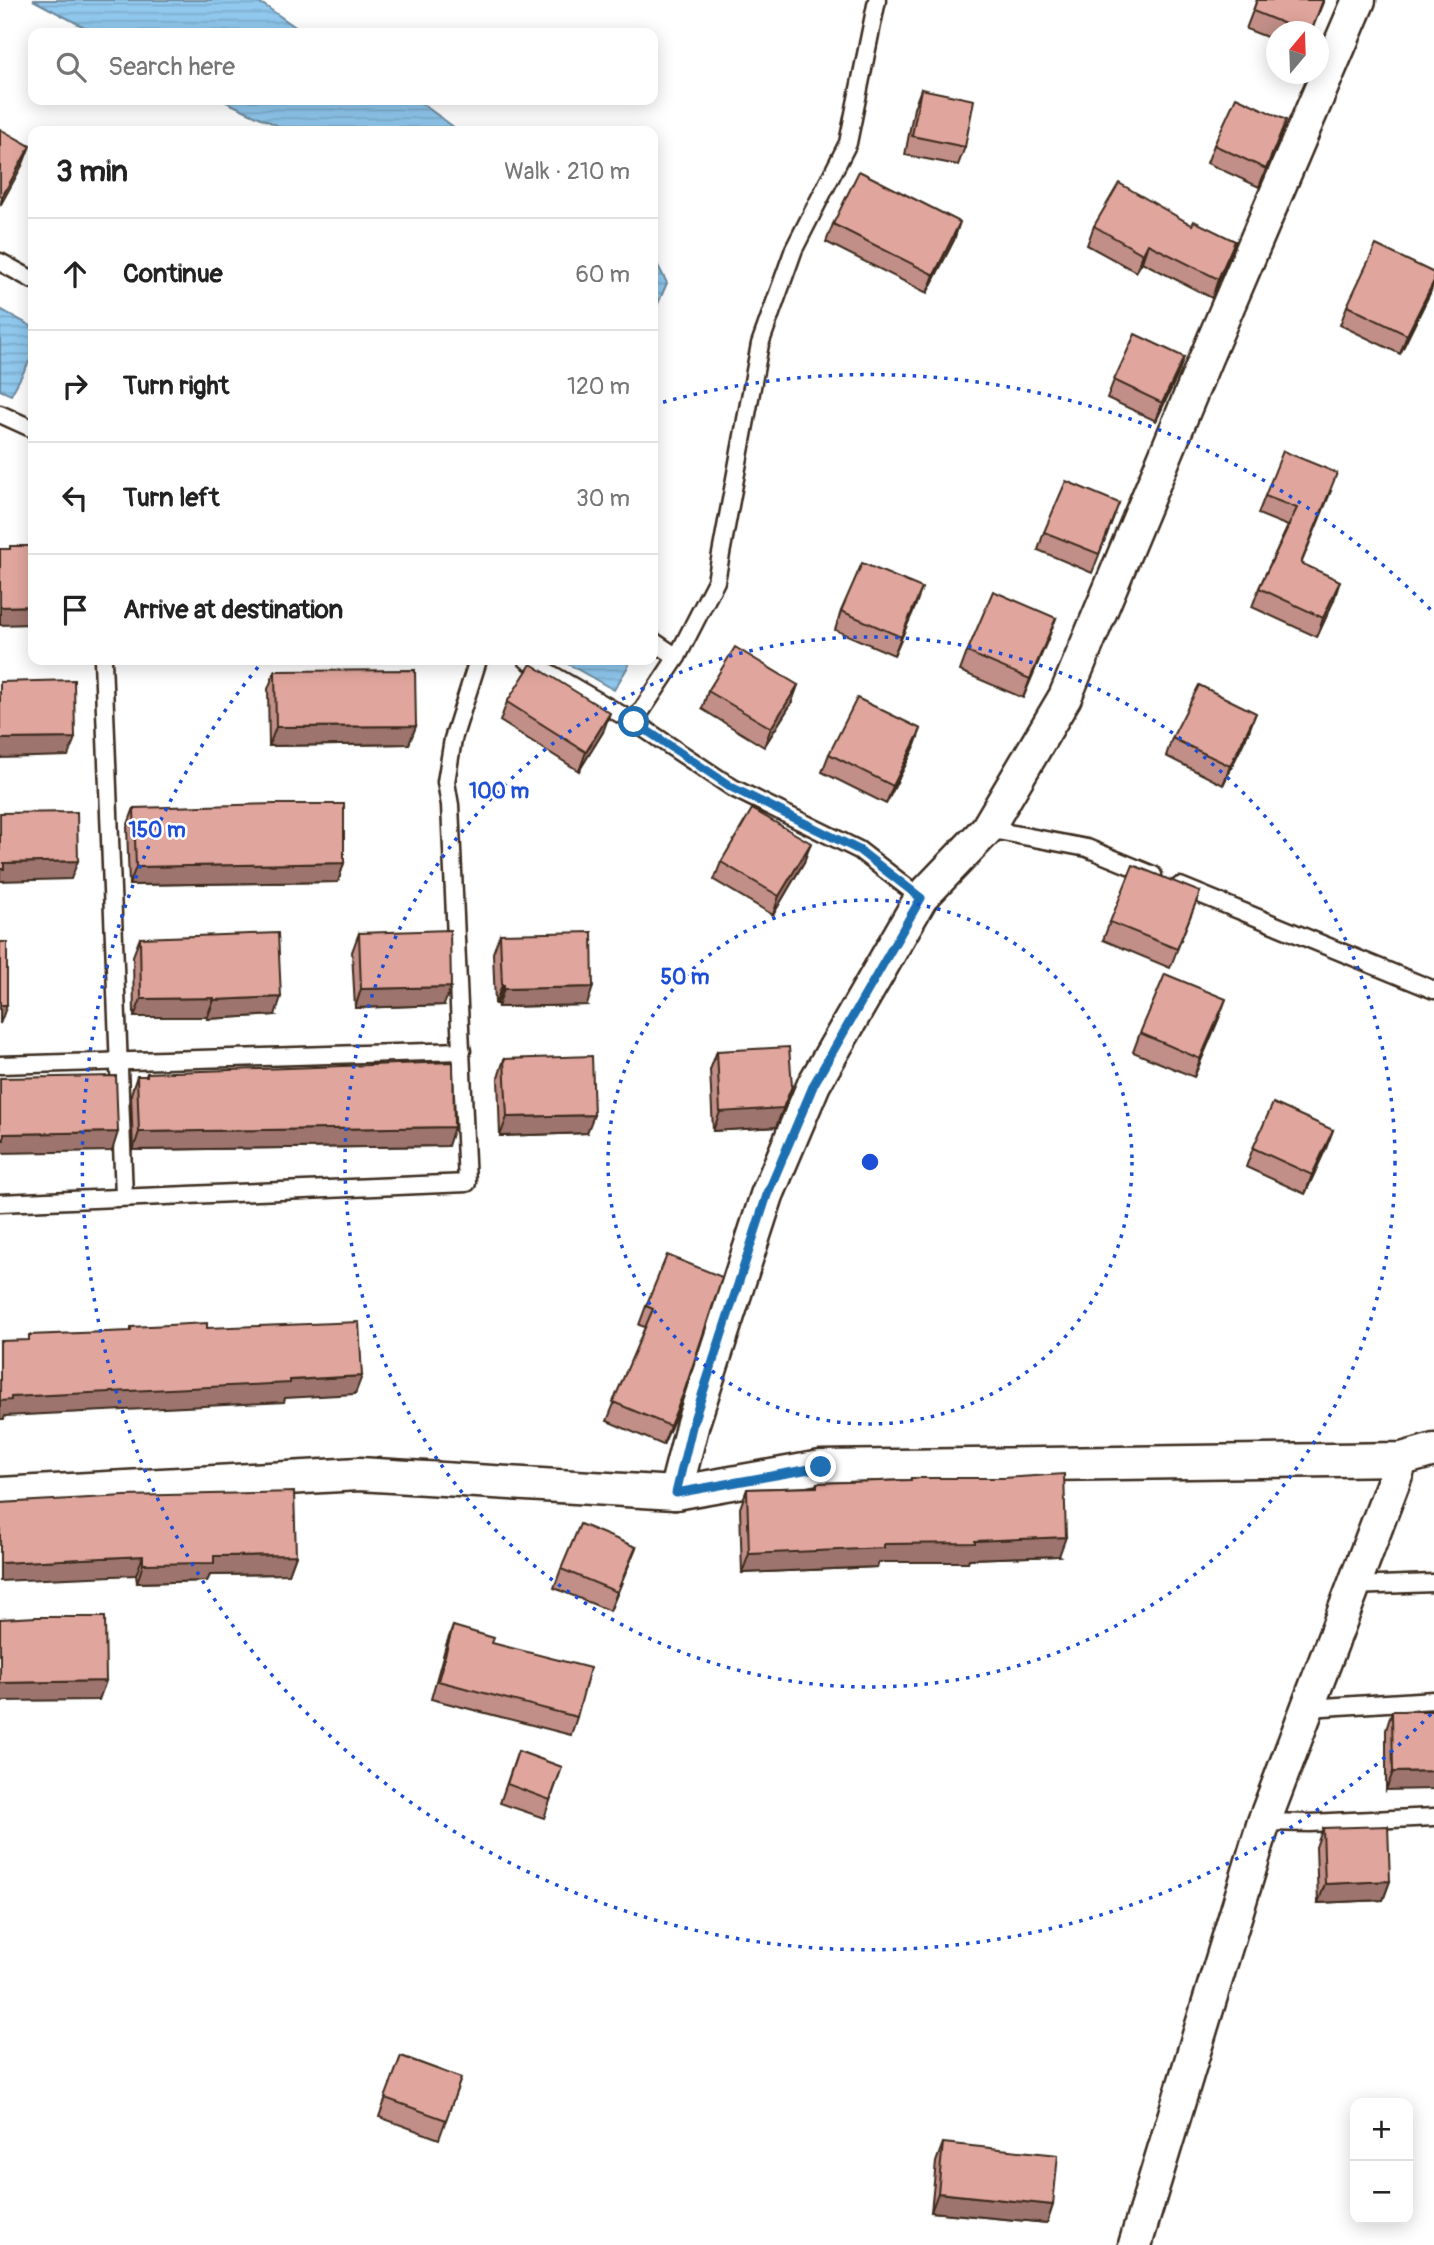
<!DOCTYPE html>
<meta charset="utf-8">
<style>
body{margin:0;font-family:Pangolin,sans-serif;background:#f2f2f2;color:#222}
.controls{position:absolute;right:21px;bottom:21px;display:grid;overflow:hidden;border-radius:14px;box-shadow:0 4px 18px #0003}
.controls button{width:63px;height:63px;display:grid;place-items:center;padding:0;border:0;border-bottom:2px solid #e0e0e0;background:#fff;color:#222;font:35px sans-serif}
.compass{position:absolute;left:1266px;top:21px;width:63px;height:63px;border-radius:50%;background:#fff;box-shadow:0 4px 18px #0003;rotate:19deg}
.stop{position:absolute;width:21px;height:21px;margin:-16px;border:5px solid #1f6fb2;border-radius:50%;background:#fff}
.stop.end{background:#1f6fb2;border-color:#fff;box-shadow:0 2px 7px #0008}
.list{margin:0;padding:0;list-style:none}
h2{display:flex;justify-content:space-between;align-items:center;height:91px;margin:0;padding:0 28px;font-size:30px}
h2 small{font-size:23px;font-weight:400;color:#767676}
.list li{display:grid;grid-template-columns:46px 1fr auto;gap:21px;align-items:center;box-sizing:border-box;height:112px;padding:0 28px;border-top:2px solid #e0e0e0}
.list b{display:block;font-size:26px;white-space:nowrap}
.list em{font-size:23px;font-style:normal;color:#767676}
.icon{flex:none;width:38px;height:38px;fill:none;stroke:currentColor;stroke-width:2;stroke-linecap:round;stroke-linejoin:round}
.map{position:relative;flex:none;width:1434px;height:2245px;overflow:hidden}
.search{position:absolute;background:#fff;box-shadow:0 4px 18px #0003;left:28px;top:28px;width:630px;height:77px;display:flex;align-items:center;gap:18px;box-sizing:border-box;padding:0 24px;border-radius:14px;color:#767676;font-size:26px}
.panel{position:absolute;background:#fff;box-shadow:0 4px 18px #0003;left:28px;top:126px;width:630px;height:539px;border-radius:14px}
.map>svg:first-child{display:block}
</style>
<div class="map">
<svg width="1434" height="2245" viewBox="0 0 1434 2245">
<defs>
<pattern id="water-rules" width="6" height="5" patternUnits="userSpaceOnUse" patternTransform="scale(1.75)"><rect width="6" height="5" fill="#90c8ee"/><path d="M0 2.5h6" fill="none" stroke="#7daccc"/></pattern>
</defs>
<rect width="100%" height="100%" fill="#fff"/>
<filter id="ink" filterUnits="userSpaceOnUse"><feTurbulence type="fractalNoise" baseFrequency=".0143" numOctaves="2"/><feDisplacementMap in="SourceGraphic" scale="14" xChannelSelector="R" yChannelSelector="G"/><feConvolveMatrix kernelMatrix="1 2 1 2 8 2 1 2 1" color-interpolation-filters="sRGB"/></filter>
<g filter="url(#ink)">
<!-- water -->
<g fill="url(#water-rules)" stroke="#6e899b" stroke-width="2">
<polygon points="33,0 253,0 264,5 304,33 95,33"/>
<polygon points="222,100 417,100 459,131 289,131"/>
<polygon points="653,256 667,283 653,315"/>
<polygon points="0,309 33,327 33,355 11,395 0,390"/>
<polygon points="561,660 627,660 629,665 614,690"/>
</g>
<g fill="none" stroke-linecap="round" stroke-linejoin="round">
<defs>
<g id="lane">
<polyline points="0,262 33,280"/>
<polyline points="0,414 33,429"/>
<polyline points="653,641 677,657"/>
<polyline points="103,660 124,1196"/>
<polyline points="527,660 634,722 733,788 859,850 921,898"/>
<polyline points="634,722 677,657 716,581 760,344 794,249 848,143 877,0"/>
<polyline points="987,829 1087,848 1153,875"/>
<polyline points="1180,886 1434,990"/>
<polyline points="0,1065 462,1051"/>
<polyline points="0,1203 467,1183 450,805 446,782 453,739 478,660"/>
<polyline points="1352,1586 1434,1583"/>
<polyline points="1308,1708 1434,1700"/>
<polyline points="1264,1822 1310,1823 1434,1817"/>
</g>
<g id="street">
<polyline points="675,1493 693,1423 767,1195 814,1084 921,898 987,829 1065,697 1205,360 1359,0"/>
<polyline points="0,1494 359,1474 675,1493 821,1467 1402,1459 1434,1450"/>
<polyline points="1135,2245 1264,1822 1402,1459"/>
</g>
</defs>
<!-- lane casing -->
<use href="#lane" stroke="#3b2a1e" stroke-width="21"/>
<!-- street casing -->
<use href="#street" stroke="#3b2a1e" stroke-width="37"/>
<!-- lane -->
<use href="#lane" stroke="#fff" stroke-width="16"/>
<!-- street -->
<use href="#street" stroke="#fff" stroke-width="32"/>
</g>
<!-- wall -->
<g fill="#c18f87" stroke="#3b2a1e" stroke-width="2">
<polygon points="1257,0 1324,0 1311,32 1277,32 1277,41 1246,29"/>
<polygon points="921,89 965,147 958,165 905,155 914,108"/>
<polygon points="1280,139 1259,187 1207,163 1214,145"/>
<polygon points="833,224 954,240 927,293 826,242"/>
<polygon points="1192,225 1235,241 1212,298 1142,262 1136,272 1087,245 1094,226"/>
<polygon points="1434,273 1434,283 1430,293 1400,354 1340,325 1347,306"/>
<polygon points="1184,357 1177,376 1156,421 1107,398 1114,380"/>
<polygon points="1331,491 1301,564 1334,600 1317,637 1252,607 1259,588 1288,526 1258,514 1265,496"/>
<polygon points="1119,503 1092,573 1038,550 1044,532"/>
<polygon points="915,607 894,655 835,630 841,611"/>
<polygon points="1056,618 1023,698 960,671 967,652"/>
<polygon points="275,671 416,726 409,744 269,746 268,689"/>
<polygon points="798,685 791,704 764,747 702,709 708,691"/>
<polygon points="507,702 603,732 579,771 500,721"/>
<polygon points="1249,731 1223,785 1166,756 1172,738"/>
<polygon points="914,748 886,804 822,772 829,754"/>
<polygon points="134,808 344,863 338,882 129,885 127,827"/>
<polygon points="721,862 804,862 773,915 714,880"/>
<polygon points="1200,892 1170,968 1103,940 1110,922"/>
<polygon points="359,933 444,1005 355,1008 352,952"/>
<polygon points="500,934 587,1005 498,1007 497,1004 495,1004 493,953"/>
<polygon points="140,938 275,1015 207,1019 207,1017 134,1017 133,956"/>
<polygon points="1219,1018 1194,1077 1133,1052 1140,1033"/>
<polygon points="717,1051 785,1105 776,1127 713,1131 710,1070"/>
<polygon points="504,1059 587,1133 500,1136 498,1078"/>
<polygon points="147,1073 448,1146 133,1150 131,1094 137,1076 146,1076"/>
<polygon points="1333,1130 1326,1148 1305,1194 1246,1167 1253,1148"/>
<polygon points="722,1277 684,1392 663,1445 607,1421 645,1327 639,1325 646,1306"/>
<polygon points="911,1478 1059,1556 969,1559 968,1562 879,1562 877,1567 742,1573 740,1508 747,1489 815,1487 817,1483 910,1480"/>
<polygon points="0,1503 296,1555 289,1574 210,1575 207,1581 137,1583 136,1575"/>
<polygon points="636,1547 610,1611 554,1588 561,1569"/>
<polygon points="453,1626 492,1643 577,1717 571,1735 431,1699 446,1645"/>
<polygon points="1392,1711 1434,1711 1386,1790 1386,1730"/>
<polygon points="518,1751 562,1767 544,1818 500,1803"/>
<polygon points="1323,1828 1390,1881 1383,1900 1318,1903 1316,1847"/>
<polygon points="401,2056 461,2078 439,2139 379,2117"/>
<polygon points="943,2143 1053,2205 1047,2223 931,2212 936,2162"/>
</g>
<!-- shaded-wall -->
<g fill="#9d746e" stroke="#3b2a1e" stroke-width="2">
<polygon points="1286,120 1280,139 1259,187 1266,169"/>
<polygon points="30,146 23,164 0,206 2,197"/>
<polygon points="960,222 954,240 927,293 934,275"/>
<polygon points="1235,241 1228,260 1212,298 1218,279"/>
<polygon points="1148,244 1142,262 1136,272 1143,254"/>
<polygon points="1434,281 1430,293 1400,354 1407,335"/>
<polygon points="1184,357 1177,376 1156,421 1162,403"/>
<polygon points="1340,581 1334,600 1317,637 1323,618"/>
<polygon points="922,588 915,607 894,655 901,637"/>
<polygon points="33,606 33,624 0,625 0,607"/>
<polygon points="1056,618 1049,637 1023,698 1030,679"/>
<polygon points="798,685 791,704 764,747 771,728"/>
<polygon points="610,713 603,732 579,771 586,752"/>
<polygon points="1256,713 1249,731 1223,785 1230,766"/>
<polygon points="416,726 409,744 269,746 276,727"/>
<polygon points="921,729 914,748 886,804 893,786"/>
<polygon points="75,738 68,756 0,758 0,739"/>
<polygon points="811,843 804,862 773,915 779,896"/>
<polygon points="78,861 71,879 0,881 0,869 4,863"/>
<polygon points="344,863 338,882 129,885 136,867"/>
<polygon points="502,985 504,985 497,1004 495,1004"/>
<polygon points="451,987 444,1005 355,1008 361,989"/>
<polygon points="593,987 587,1005 498,1007 504,989"/>
<polygon points="281,997 275,1015 207,1019 214,1000"/>
<polygon points="214,998 207,1017 134,1017 141,999"/>
<polygon points="1226,999 1219,1018 1194,1077 1200,1059"/>
<polygon points="0,1005 7,1005 0,1024"/>
<polygon points="792,1086 776,1127 713,1131 720,1112"/>
<polygon points="594,1115 587,1133 500,1136 507,1117"/>
<polygon points="454,1127 448,1146 133,1150 139,1132"/>
<polygon points="1333,1130 1326,1148 1305,1194 1312,1175"/>
<polygon points="118,1132 112,1151 0,1153 0,1140 4,1134"/>
<polygon points="362,1376 355,1394 285,1398 284,1402 5,1416 4,1419 0,1419 0,1401 11,1397"/>
<polygon points="684,1392 678,1411 663,1445 670,1426"/>
<polygon points="1066,1537 1059,1556 969,1559 968,1562 879,1562 877,1567 742,1573 749,1554 884,1544"/>
<polygon points="636,1547 629,1565 610,1611 617,1592"/>
<polygon points="296,1555 289,1574 210,1575 207,1581 137,1583 143,1564 214,1556"/>
<polygon points="143,1556 136,1575 0,1581 0,1563"/>
<polygon points="106,1681 99,1700 0,1701 0,1683"/>
<polygon points="1434,1771 1434,1789 1386,1790 1393,1772"/>
<polygon points="1390,1881 1383,1900 1318,1903 1325,1884"/>
<polygon points="938,2193 1053,2205 1047,2223 931,2212"/>
</g>
<!-- building -->
<g fill="#e0a69d" stroke="#3b2a1e" stroke-width="2">
<polygon points="1257,0 1323,0 1311,32 1305,32 1253,11"/>
<polygon points="921,89 974,100 965,147 912,136"/>
<polygon points="1236,97 1286,120 1266,169 1214,145"/>
<polygon points="0,129 30,146 2,197 0,196"/>
<polygon points="859,171 960,222 934,275 833,224"/>
<polygon points="1119,183 1192,225 1194,221 1235,241 1218,279 1148,244 1143,254 1094,226"/>
<polygon points="1376,245 1434,273 1434,281 1407,335 1347,306"/>
<polygon points="1135,334 1184,357 1162,403 1114,380"/>
<polygon points="1283,451 1337,473 1301,563 1340,581 1323,618 1259,588 1297,508 1265,496"/>
<polygon points="1066,481 1119,503 1099,554 1044,532"/>
<polygon points="10,546 33,546 33,606 0,607 0,549 10,549"/>
<polygon points="862,563 922,588 901,637 841,611"/>
<polygon points="993,591 1056,618 1030,679 967,652"/>
<polygon points="735,647 798,685 771,728 708,691"/>
<polygon points="531,664 610,713 586,752 507,702"/>
<polygon points="415,670 416,726 276,727 275,671"/>
<polygon points="74,680 75,738 0,739 0,682"/>
<polygon points="1199,685 1256,713 1230,766 1172,738"/>
<polygon points="857,698 921,729 893,786 829,754"/>
<polygon points="275,804 344,804 344,863 136,867 134,808"/>
<polygon points="752,809 811,843 779,896 721,862"/>
<polygon points="77,812 78,861 4,863 4,869 0,869 0,813"/>
<polygon points="1133,865 1200,892 1177,949 1110,922"/>
<polygon points="450,930 451,987 361,989 359,933"/>
<polygon points="592,932 593,987 504,989 504,985 502,985 500,934"/>
<polygon points="278,933 281,997 214,1000 214,998 141,999 140,938"/>
<rect x="0" y="942" width="7" height="63"/>
<polygon points="1165,974 1226,999 1200,1059 1140,1033"/>
<polygon points="789,1047 792,1086 783,1108 720,1112 717,1051"/>
<polygon points="592,1056 594,1115 507,1117 504,1059"/>
<polygon points="453,1062 454,1127 139,1132 137,1076 147,1076 147,1073"/>
<polygon points="116,1076 118,1132 4,1134 4,1140 0,1140 0,1078"/>
<polygon points="1273,1103 1333,1130 1312,1175 1253,1148"/>
<polygon points="667,1255 722,1277 684,1392 670,1426 613,1402 653,1309 646,1306"/>
<polygon points="359,1322 362,1376 290,1380 290,1383 11,1397 11,1400 0,1401 0,1341 29,1340 29,1335 131,1331 131,1327 207,1323 207,1328"/>
<polygon points="1064,1474 1066,1537 975,1541 975,1543 884,1544 884,1548 749,1554 747,1489 817,1487 817,1483 911,1480 911,1478 1003,1478"/>
<polygon points="294,1492 296,1555 214,1556 214,1563 143,1564 143,1556 0,1563 0,1503 125,1496"/>
<polygon points="580,1524 636,1547 617,1592 561,1569"/>
<polygon points="37,1617 105,1617 106,1681 0,1683 0,1619"/>
<polygon points="453,1626 494,1638 492,1643 590,1668 577,1717 438,1681"/>
<polygon points="1392,1711 1434,1711 1434,1771 1393,1772"/>
<polygon points="518,1751 562,1767 550,1800 507,1784"/>
<polygon points="1388,1826 1390,1881 1325,1884 1323,1828"/>
<polygon points="401,2056 461,2078 446,2120 385,2098"/>
<polygon points="943,2143 1058,2155 1053,2205 938,2193"/>
</g>
</g>
<g fill="none" stroke-linecap="round" stroke-linejoin="round" filter="url(#ink)">
<!-- route -->
<polyline stroke="#1f6fb2" stroke-width="9" points="634,722 733,788 859,850 921,898 814,1084 767,1195 693,1423 676,1493 821,1467"/>
</g>
<!-- distance rings -->
<g fill="none" stroke="#1d4ed8" stroke-width="3.5" stroke-dasharray="3.5 7">
<circle cx="870" cy="1162" r="262"/>
<circle cx="870" cy="1162" r="525"/>
<path d="M1431 1714A787 787 0 0 1 263 661M653 405A787 787 0 0 1 1431 610"/>
</g>
<circle cx="870" cy="1162" r="10" fill="#1d4ed8" stroke="#fff" stroke-width="3.5"/>
<g font-size="21" text-anchor="middle" font-weight="bold" fill="#1d4ed8" stroke="#fff" stroke-width="5" stroke-linejoin="round" paint-order="stroke">
<text x="499" y="798">100 m</text>
<text x="157" y="837">150 m</text>
<text x="685" y="984">50 m</text>
</g>
</svg>
<div class="controls">
<button>+</button>
<button>−</button>
</div>
<svg class="compass" viewBox="-18 -18 36 36"><path d="M0-13l5 13h-10z" fill="#e53935"/><path d="M0 13l5-13h-10z" fill="#767676"/></svg>
<div class="stop" style="left:634px;top:722px"></div>
<div class="stop end" style="left:821px;top:1467px"></div>
<div class="search"><svg class="icon" aria-label="search" viewBox="0 0 24 24"><circle cx="10" cy="10" r="6"/><path d="M15 15l6 6"/></svg>Search here</div>
<section class="panel">
<h2>3 min<small>Walk · 210 m</small></h2>
<ul class="list">
<li><svg class="icon" aria-label="ahead" viewBox="0 0 24 24"><path d="M12 20V5M6 11l6-6 6 6"/></svg><div><b>Continue</b></div><em>60 m</em></li>
<li><svg class="icon" aria-label="right" viewBox="0 0 24 24"><path d="M7 20v-9h11M14 6l5 5-5 5"/></svg><div><b>Turn right</b></div><em>120 m</em></li>
<li><svg class="icon" aria-label="left" viewBox="0 0 24 24"><path d="M17 20v-9H6M10 6l-5 5 5 5"/></svg><div><b>Turn left</b></div><em>30 m</em></li>
<li><svg class="icon" aria-label="arrive" viewBox="0 0 24 24"><path d="M6 21V4h12l-3 4 3 4H6"/></svg><div><b>Arrive at destination</b></div></li>
</ul>
</section>
</div>
